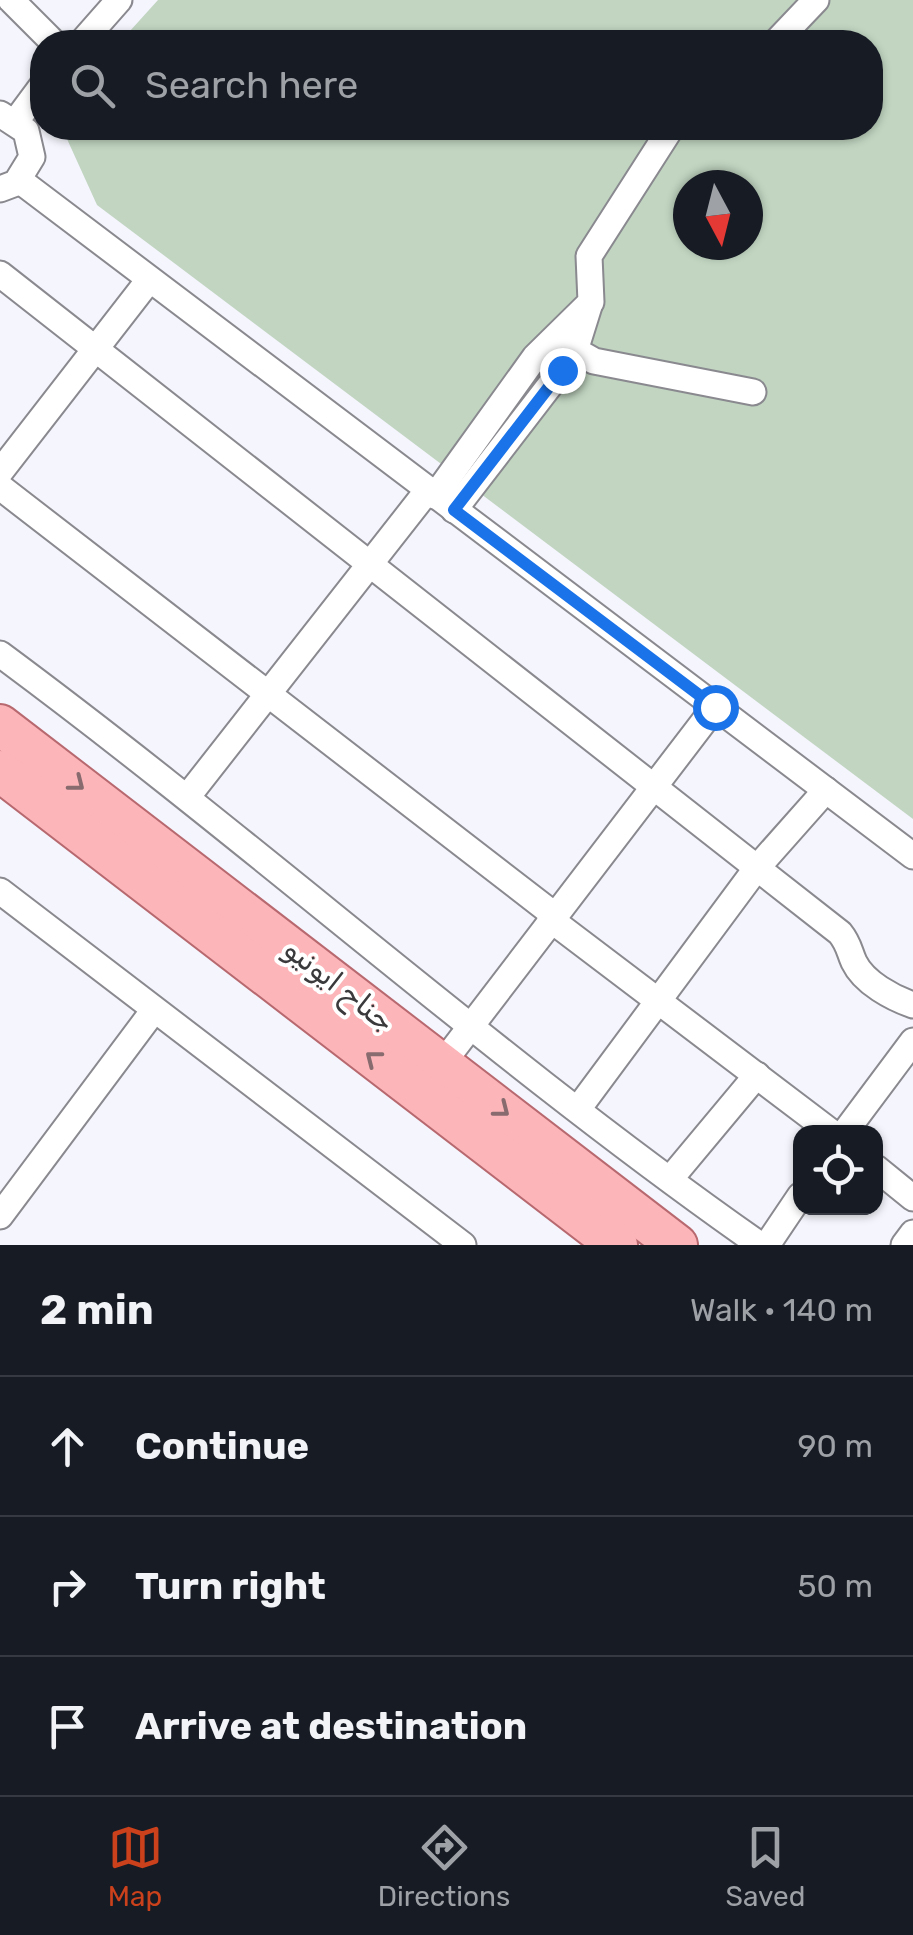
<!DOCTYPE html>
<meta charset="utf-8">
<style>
body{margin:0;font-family:Rubik,"Noto Naskh Arabic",sans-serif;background:#20242c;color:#f1f3f6}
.controls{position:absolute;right:30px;bottom:30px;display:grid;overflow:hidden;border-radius:20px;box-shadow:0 2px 8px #0004}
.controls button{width:90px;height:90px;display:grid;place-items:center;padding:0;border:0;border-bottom:2px solid #363941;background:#171b24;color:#f1f3f6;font:50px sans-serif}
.compass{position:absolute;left:673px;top:170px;width:90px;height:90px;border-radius:50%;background:#171b24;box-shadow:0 2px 8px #0004;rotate:173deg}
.stop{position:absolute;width:30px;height:30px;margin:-22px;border:8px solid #1a73e8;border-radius:50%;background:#fff}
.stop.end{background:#1a73e8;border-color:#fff;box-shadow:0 2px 10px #0008}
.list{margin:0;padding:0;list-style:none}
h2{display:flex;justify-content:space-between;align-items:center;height:130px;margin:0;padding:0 40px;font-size:42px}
h2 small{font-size:32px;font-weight:400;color:#9ea1a6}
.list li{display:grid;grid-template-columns:65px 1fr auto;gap:30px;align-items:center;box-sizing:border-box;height:140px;padding:0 40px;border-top:2px solid #363941}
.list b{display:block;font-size:38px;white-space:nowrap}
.list em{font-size:32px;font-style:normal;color:#9ea1a6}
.icon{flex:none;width:55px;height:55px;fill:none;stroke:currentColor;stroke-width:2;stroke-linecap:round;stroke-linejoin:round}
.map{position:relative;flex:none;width:913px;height:1245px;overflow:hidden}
.search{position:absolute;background:#171b24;box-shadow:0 2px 8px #0004;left:30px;right:30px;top:30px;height:110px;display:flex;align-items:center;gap:25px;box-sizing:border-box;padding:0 35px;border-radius:40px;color:#9ea1a6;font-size:38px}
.sheet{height:550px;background:#171b24}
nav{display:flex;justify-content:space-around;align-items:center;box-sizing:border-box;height:140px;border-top:2px solid #363941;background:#171b24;font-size:28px;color:#9ea1a6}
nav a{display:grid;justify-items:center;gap:5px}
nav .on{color:#ca411b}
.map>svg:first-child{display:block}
</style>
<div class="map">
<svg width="913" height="1245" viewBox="0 0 913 1245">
<rect width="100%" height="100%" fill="#f5f5fd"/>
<!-- green -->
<path fill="#c1d5c1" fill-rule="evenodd" d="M158 0H913V819L97 205 62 128H870V42H120ZM688 185H748V245H688Z"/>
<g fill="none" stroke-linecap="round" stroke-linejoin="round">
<defs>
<g id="street">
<polyline points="11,0 53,42"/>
<polyline points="82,42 119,0"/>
<polyline points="776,42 816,0"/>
<polyline points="0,114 26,131 32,157 16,183 0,189"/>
<polyline points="16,121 42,86"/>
<polyline points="19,180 913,856"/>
<path d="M0 274 840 933C849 944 849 951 854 962 864 983 893 998 913 1005"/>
<polyline points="562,343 594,361 753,392"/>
<polyline points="0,472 149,280"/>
<polyline points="0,487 553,914"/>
<polyline points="435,496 535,357 591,302 589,256 671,128"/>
<polyline points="454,510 574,354 589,306"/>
<path d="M0 654C258 845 497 1061 760 1245"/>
<polyline points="188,796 428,490"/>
<polyline points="0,891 463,1245"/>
<polyline points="550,919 831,1132"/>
<polyline points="442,1064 715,707"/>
<polyline points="578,1109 756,869 826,790"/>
<polyline points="845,1132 913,1041"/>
<polyline points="876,1168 913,1198"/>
<polyline points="671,1178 757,1075"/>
<polyline points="0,1216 154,1010"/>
<polyline points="767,1245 800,1196"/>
<polyline points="904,1245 913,1233"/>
</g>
<g id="primary">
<polyline points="0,725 677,1245"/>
<polyline points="0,771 617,1245"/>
</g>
</defs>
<!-- street casing -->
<use href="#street" stroke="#89898f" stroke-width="29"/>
<!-- primary casing -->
<use href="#primary" stroke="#b7696f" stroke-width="44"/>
<!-- street -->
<use href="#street" stroke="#fff" stroke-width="25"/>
<!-- primary -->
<use href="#primary" stroke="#fcb5b9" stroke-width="40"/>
</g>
<!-- one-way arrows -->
<defs><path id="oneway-chevron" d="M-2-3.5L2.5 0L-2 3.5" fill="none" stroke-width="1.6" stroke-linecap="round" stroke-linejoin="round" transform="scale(2.5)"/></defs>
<g stroke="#886b6e">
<use href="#oneway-chevron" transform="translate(77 784) rotate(38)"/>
<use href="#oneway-chevron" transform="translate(373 1058) rotate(-142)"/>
<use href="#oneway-chevron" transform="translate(502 1110) rotate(38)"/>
</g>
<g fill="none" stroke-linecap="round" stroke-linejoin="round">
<!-- route -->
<polyline stroke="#1a73e8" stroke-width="12" points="562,370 454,510 715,707"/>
</g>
<g text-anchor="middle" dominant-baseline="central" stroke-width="8" stroke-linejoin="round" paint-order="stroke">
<!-- street labels -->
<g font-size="30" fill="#3a3a3c" stroke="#fff">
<text transform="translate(339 985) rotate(38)">جناح ایونیو</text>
</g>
</g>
</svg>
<div class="controls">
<button><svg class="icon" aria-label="locate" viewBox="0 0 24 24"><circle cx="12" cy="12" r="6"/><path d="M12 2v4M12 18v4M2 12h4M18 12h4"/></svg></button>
</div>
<svg class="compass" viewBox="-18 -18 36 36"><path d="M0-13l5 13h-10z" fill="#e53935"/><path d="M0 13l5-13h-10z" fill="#9ea1a6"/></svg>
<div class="stop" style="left:715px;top:707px"></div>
<div class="stop end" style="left:562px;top:370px"></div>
<div class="search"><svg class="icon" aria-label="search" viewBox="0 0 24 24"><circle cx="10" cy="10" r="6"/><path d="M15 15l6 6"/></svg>Search here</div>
</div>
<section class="sheet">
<h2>2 min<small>Walk · 140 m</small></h2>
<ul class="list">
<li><svg class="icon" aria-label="ahead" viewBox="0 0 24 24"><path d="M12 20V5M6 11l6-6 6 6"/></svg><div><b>Continue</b></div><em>90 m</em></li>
<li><svg class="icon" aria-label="right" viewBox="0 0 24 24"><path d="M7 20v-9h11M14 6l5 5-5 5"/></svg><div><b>Turn right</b></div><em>50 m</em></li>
<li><svg class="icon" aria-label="arrive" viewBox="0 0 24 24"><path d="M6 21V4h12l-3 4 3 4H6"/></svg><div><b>Arrive at destination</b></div></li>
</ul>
</section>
<nav>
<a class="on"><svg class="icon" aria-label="map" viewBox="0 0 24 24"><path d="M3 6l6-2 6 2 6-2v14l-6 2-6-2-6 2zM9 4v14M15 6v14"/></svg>Map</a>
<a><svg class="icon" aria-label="directions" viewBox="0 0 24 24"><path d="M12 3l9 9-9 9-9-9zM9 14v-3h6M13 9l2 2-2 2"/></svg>Directions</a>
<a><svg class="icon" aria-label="saved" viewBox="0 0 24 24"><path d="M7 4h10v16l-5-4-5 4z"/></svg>Saved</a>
</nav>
